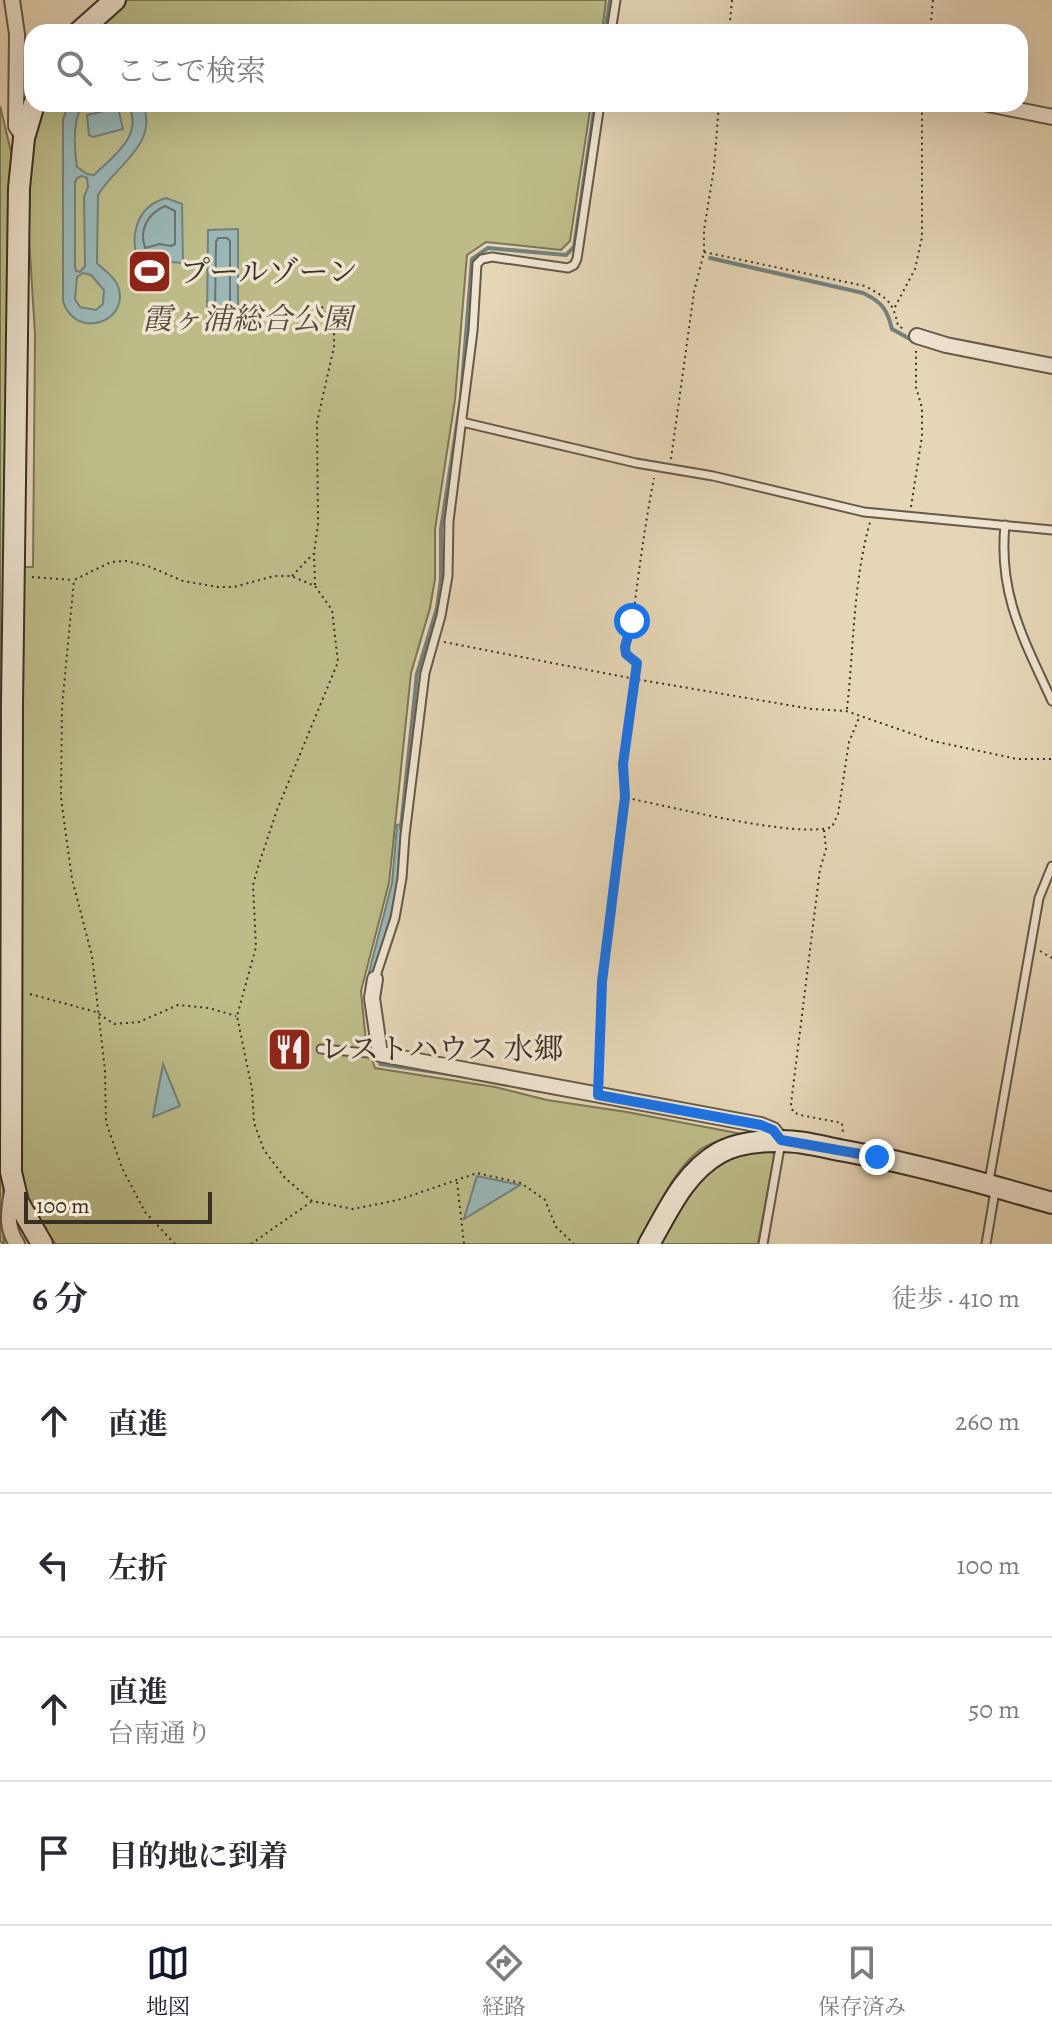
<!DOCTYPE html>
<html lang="ja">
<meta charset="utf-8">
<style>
body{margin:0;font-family:Alegreya,"Noto Serif JP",serif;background:#f2f2f3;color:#2b2b33}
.scale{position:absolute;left:24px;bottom:20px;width:188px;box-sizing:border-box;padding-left:8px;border:4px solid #393025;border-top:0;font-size:22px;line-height:28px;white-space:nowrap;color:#393025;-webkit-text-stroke:6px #efe4d0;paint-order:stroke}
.stop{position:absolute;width:24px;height:24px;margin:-18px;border:6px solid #1a73e8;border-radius:50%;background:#fff}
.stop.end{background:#1a73e8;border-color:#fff;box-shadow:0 2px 8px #0008}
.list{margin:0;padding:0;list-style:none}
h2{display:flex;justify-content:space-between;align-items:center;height:104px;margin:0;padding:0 32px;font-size:34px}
h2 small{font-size:26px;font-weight:400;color:#7c7c81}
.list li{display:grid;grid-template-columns:52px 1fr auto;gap:24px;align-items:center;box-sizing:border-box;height:144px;padding:0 32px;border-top:2px solid #e1e1e2}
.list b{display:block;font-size:30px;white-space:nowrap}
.list p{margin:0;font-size:26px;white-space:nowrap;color:#7c7c81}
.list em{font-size:26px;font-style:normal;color:#7c7c81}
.icon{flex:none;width:44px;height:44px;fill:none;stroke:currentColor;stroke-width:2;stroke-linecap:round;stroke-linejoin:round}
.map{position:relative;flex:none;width:1052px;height:1244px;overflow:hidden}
.search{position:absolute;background:#fff;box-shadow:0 8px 32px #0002;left:24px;right:24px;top:24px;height:88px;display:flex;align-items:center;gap:20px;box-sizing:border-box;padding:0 28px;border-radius:24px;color:#7c7c81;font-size:30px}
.sheet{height:680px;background:#fff}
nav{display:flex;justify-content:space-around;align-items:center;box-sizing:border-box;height:112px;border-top:2px solid #e1e1e2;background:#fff;font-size:22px;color:#7c7c81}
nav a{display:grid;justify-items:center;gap:4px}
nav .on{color:#111827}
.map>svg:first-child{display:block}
</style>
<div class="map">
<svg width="1052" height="1244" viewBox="0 0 1052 1244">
<rect width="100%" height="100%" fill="#e6d6b6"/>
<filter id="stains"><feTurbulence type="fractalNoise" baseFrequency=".0025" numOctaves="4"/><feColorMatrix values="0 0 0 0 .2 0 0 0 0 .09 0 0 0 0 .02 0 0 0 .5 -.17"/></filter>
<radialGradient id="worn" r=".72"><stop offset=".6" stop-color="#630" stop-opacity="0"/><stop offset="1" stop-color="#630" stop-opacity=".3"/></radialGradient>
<!-- green -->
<g fill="#bcbc89" stroke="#7a7657" stroke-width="2">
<polygon points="125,0 606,0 602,32 86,32"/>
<path d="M40 104H591L570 241 561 250 486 242 467 255 455 400 435 529V579L430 608 411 673 389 883 361 991 366 1042 375 1068 495 1087 547 1100 627 1112 742 1134C727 1138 713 1141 701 1149 671 1171 656 1213 639 1244H56C32 1219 24 1193 20 1159L23 567H33L35 334 25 173Z"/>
<polygon points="0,106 13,160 3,1014 4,1244 0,1241"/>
<path d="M770 1150 773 1151 774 1156 758 1244H658C685 1194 707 1155 770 1150Z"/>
</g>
<!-- water -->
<g fill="#9ab7b7" stroke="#73817d" stroke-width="2" fill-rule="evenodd">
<path d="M68 104H82C73 122 74 148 77 167L87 174 94 175C115 155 144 135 128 104H143C159 144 116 165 98 195L97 263C104 270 115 277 118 286 131 322 75 341 63 301V120ZM82 176 87 178 88 187 84 197 85 266 80 272 76 271 75 266V182L77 178ZM83 273 91 275 104 290 103 304 96 310 80 307 75 299 77 277Z"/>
<polygon points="118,108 123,129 93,137 89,135 87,115"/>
<path d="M166 198 182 204 183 263 171 262 166 253 160 252 151 257 149 269 143 271C128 244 132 208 166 198Z"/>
<polygon points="238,229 238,322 207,322 208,230"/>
<polygon points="404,823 399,884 375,974 369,972 392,883 397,825"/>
<polygon points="163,1064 180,1106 153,1117"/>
<polygon points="477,1176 520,1185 464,1219"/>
</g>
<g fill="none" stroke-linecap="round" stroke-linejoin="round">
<!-- shore -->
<g stroke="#6a746e" stroke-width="2">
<path d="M165 206 175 211V244L171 246 160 244 145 248C139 230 147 214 165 206Z"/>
<polygon points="218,238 227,238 230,241 230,311 226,314 218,314 215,310 216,242"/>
</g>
<!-- stream -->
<g stroke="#73817d" stroke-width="4">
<polyline points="605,32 610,0"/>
<path d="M710 258 863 293C882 302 887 309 892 329L917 343"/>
<polyline points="401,828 417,674 437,608 441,580 441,529 461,398 472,259 488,248 566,255 574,247 595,104"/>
<polyline points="380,1064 463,1076"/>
<polyline points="519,1087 609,1103"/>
</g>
<defs>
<g id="lane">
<polyline points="611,32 616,0"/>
<polyline points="462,422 636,463 713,476 864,512 1052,530"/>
<path d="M1005 525C998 594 1024 640 1052 701"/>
<polyline points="375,979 395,918 402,878 405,835 425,673 441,616 448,576 449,521 473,331 477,264 482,259 492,257 568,268 574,265 577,259 600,104"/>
<polyline points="321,1049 380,1054"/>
<polyline points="989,1181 1039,898 1052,866"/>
<polyline points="763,1244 781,1142"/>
<polyline points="986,1244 995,1191"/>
</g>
<g id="street">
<polyline points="12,0 17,34 16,126 24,138"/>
<polyline points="988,104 1052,117"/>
<polyline points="917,336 946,345 1052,366"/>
<polyline points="375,979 372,998 380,1054 761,1125 773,1130 781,1140"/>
<path d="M12 1191C9 1211 5 1226 17 1244"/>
</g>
<g id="secondary">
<polyline points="79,32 115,0"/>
<polyline points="34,104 24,138 19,188 12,703 11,1172 18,1202 42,1244"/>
<path d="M649 1244C668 1211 684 1173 719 1153 736 1143 758 1141 778 1141 800 1140 823 1147 845 1151 915 1164 983 1183 1052 1203"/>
</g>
</defs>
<!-- lane casing -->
<use href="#lane" stroke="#645a49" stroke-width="11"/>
<!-- street casing -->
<use href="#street" stroke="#645a49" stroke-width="18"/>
<!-- secondary casing -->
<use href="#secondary" stroke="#393025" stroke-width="24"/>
<!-- path -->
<g stroke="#393025" stroke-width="2" stroke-dasharray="2 4" stroke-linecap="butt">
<polyline points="729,32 732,0"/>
<polyline points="930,32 933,0"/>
<path d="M704 252 865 286C887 298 893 301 898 326L904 329"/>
<polyline points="895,307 915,269 922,237 922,104"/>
<polyline points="671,459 694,292 704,252 704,230 714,168 719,104"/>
<polyline points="911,507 922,436 922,408 916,387 916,351"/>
<polyline points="292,576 313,554"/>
<polyline points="32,577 73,580"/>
<polyline points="315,585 314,553 318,524 317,422 334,347 334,330 327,313 317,301"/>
<polyline points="444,642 635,679 812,709 846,711 933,741 1017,759 1052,759"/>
<path d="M847 709C854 646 853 583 870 522"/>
<path d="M627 798C669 806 796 839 832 827L838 814 849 742 859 718"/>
<polyline points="824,830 826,849 820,869 791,1104 793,1112 800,1115 842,1123 843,1133"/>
<polyline points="1040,951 1052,958"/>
<polyline points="30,994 96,1012 114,1024 139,1022 178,1005 209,1008 236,1016"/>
<path d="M598 1081 602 982 625 797 623 764 637 663 626 654C625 641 631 629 633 617 639 570 645 524 654 478"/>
<polyline points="457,1182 464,1244"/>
<polyline points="175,1244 145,1212 122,1168 106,1122 105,1071 92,956 72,879 61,798 62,707 74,580 111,562 126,561 148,566 183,581 218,587 234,587 274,576 291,576 315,586 332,610 338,662 277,810 258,867 253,885 256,947 237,1016 252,1089 254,1123 264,1150 285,1178 312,1201 353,1209 398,1200 477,1173 521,1183 545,1200 556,1227 574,1244"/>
<polyline points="251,1244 311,1202"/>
</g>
<!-- lane -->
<use href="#lane" stroke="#efe4d0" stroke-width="7"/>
<!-- street -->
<use href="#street" stroke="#efe4d0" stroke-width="14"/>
<!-- secondary -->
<use href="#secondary" stroke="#efe4d0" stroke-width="20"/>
</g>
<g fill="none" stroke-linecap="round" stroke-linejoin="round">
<!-- route -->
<polyline stroke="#1a73e8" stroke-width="10" points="632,621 625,647 626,654 637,663 623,764 625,797 602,982 598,1095 761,1125 773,1130 781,1140 877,1157"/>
</g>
<!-- icons -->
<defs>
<symbol id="stadium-square" viewBox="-11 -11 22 22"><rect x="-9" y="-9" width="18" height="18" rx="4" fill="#8f2418" stroke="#efe4d0"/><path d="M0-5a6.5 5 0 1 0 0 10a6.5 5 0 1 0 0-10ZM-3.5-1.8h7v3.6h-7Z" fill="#fff"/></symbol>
<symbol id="restaurant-square" viewBox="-11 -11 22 22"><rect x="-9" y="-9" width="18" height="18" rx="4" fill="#8f2418" stroke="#efe4d0"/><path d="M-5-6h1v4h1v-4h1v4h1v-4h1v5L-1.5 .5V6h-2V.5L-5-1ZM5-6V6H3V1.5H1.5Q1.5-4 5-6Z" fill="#fff"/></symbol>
</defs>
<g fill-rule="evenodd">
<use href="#stadium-square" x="124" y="246" width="51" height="51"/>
<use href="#restaurant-square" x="264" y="1024" width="51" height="51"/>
</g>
<g text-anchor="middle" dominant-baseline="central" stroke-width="7" stroke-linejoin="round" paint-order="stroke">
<!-- poi labels -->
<g font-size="30" fill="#393025" stroke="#efe4d0" text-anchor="start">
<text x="180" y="272">プールゾーン</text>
<text x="320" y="1049">レストハウス 水郷</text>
</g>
<!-- park labels -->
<g font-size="30" font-style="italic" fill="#534c39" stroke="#efe4d0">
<text x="247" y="319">霞ヶ浦総合公園</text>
</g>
</g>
<rect width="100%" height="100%" filter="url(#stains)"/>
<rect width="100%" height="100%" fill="url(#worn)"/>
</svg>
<div class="scale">100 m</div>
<div class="stop" style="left:632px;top:621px"></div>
<div class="stop end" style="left:877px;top:1157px"></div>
<div class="search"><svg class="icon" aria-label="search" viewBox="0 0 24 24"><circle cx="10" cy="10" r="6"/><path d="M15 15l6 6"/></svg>ここで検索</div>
</div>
<section class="sheet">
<h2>6 分<small>徒歩 · 410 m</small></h2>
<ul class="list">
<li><svg class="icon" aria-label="ahead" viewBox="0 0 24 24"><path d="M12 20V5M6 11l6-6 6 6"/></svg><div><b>直進</b></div><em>260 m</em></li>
<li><svg class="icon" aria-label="left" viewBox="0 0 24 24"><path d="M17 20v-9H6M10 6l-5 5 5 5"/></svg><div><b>左折</b></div><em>100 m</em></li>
<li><svg class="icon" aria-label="ahead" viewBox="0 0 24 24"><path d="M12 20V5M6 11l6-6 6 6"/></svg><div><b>直進</b><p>台南通り</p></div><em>50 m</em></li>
<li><svg class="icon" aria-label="arrive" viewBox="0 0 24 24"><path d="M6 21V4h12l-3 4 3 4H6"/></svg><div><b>目的地に到着</b></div></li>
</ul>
</section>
<nav>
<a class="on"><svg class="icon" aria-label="map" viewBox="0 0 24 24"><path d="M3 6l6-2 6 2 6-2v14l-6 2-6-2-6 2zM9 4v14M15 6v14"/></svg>地図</a>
<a><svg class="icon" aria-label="directions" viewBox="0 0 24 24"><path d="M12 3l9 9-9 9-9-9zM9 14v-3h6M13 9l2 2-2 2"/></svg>経路</a>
<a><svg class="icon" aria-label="saved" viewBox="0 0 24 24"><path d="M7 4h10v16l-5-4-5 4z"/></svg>保存済み</a>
</nav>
